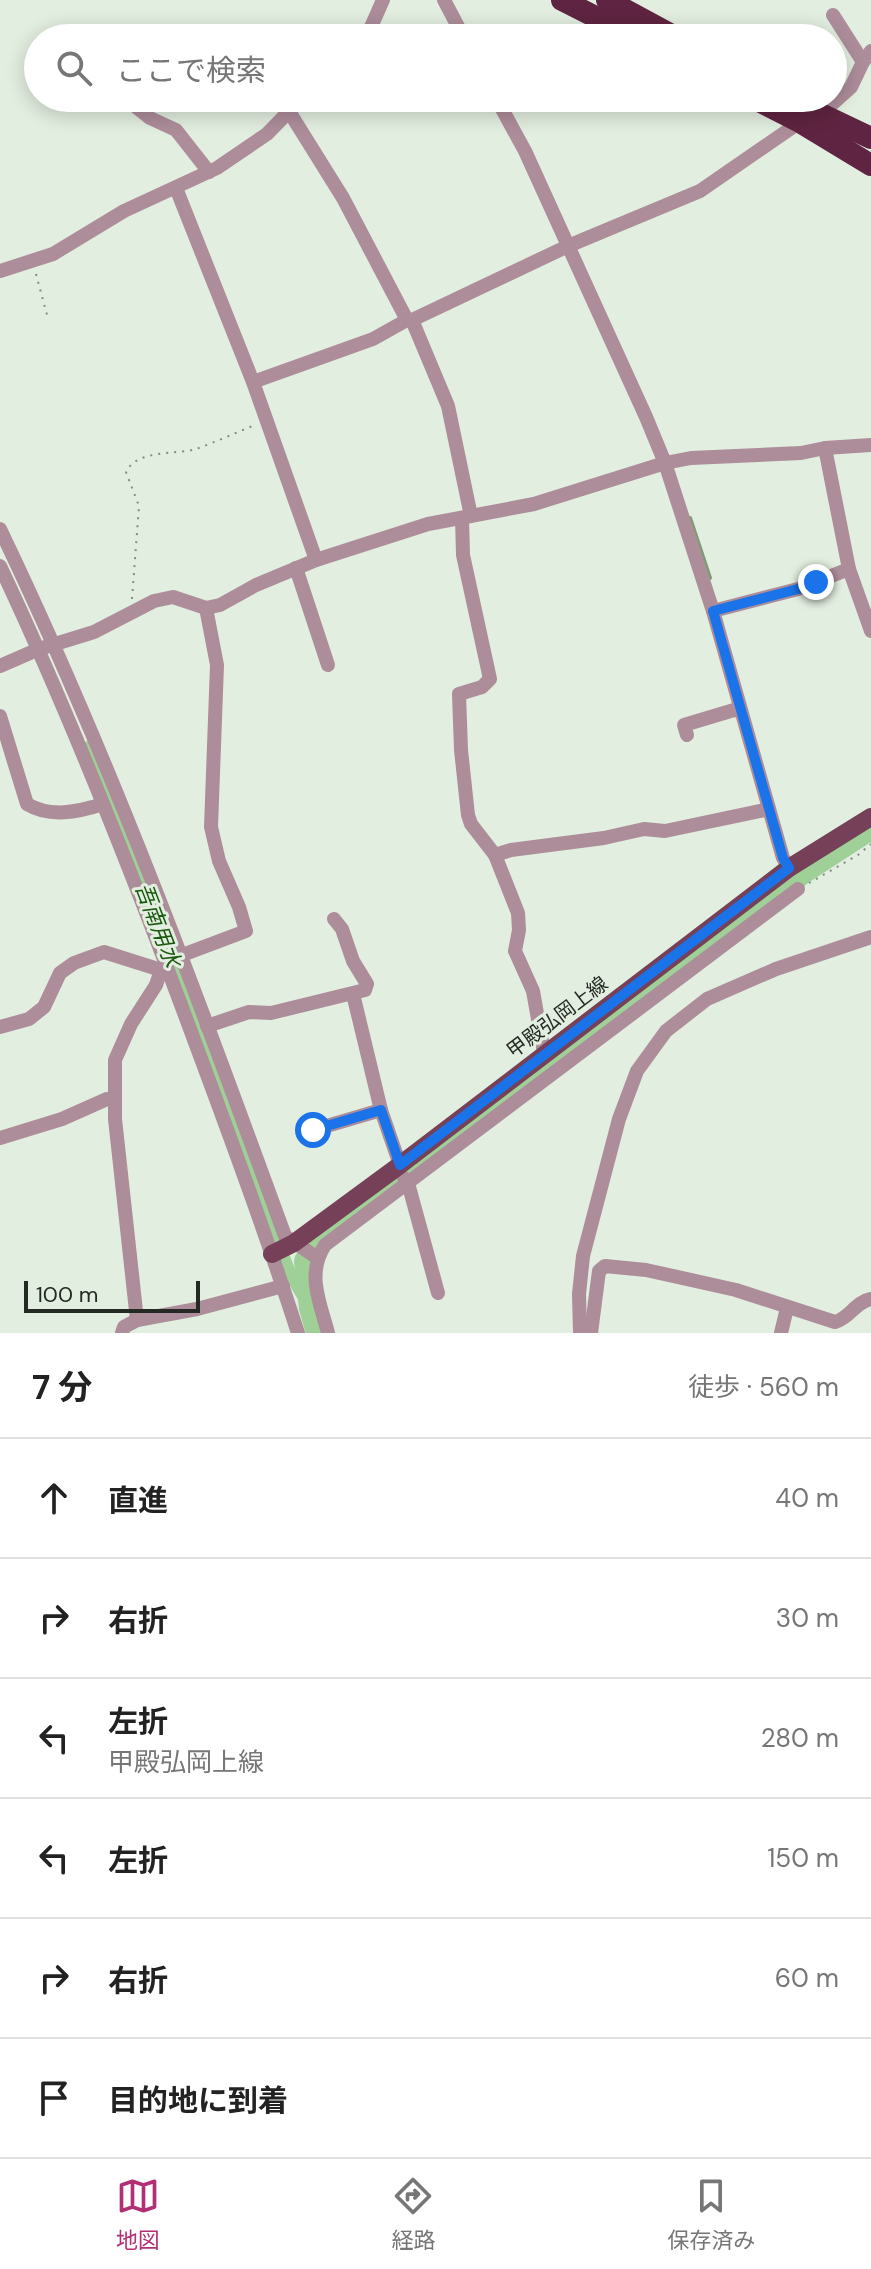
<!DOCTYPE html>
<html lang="ja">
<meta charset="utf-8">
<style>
body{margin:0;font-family:"DM Sans","Noto Sans JP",sans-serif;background:#f2f2f2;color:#222}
.scale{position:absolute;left:24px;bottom:20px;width:176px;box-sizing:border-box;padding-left:8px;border:4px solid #252924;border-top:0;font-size:22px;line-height:28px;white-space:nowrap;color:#252924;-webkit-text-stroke:6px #e2eee0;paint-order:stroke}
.stop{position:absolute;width:24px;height:24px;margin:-18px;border:6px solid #1a73e8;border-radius:50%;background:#fff}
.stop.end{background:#1a73e8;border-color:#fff;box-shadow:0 2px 8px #0008}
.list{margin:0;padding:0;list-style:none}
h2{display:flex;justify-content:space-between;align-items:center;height:104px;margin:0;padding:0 32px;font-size:34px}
h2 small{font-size:26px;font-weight:400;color:#767676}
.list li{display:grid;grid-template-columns:52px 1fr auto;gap:24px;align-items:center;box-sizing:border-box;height:120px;padding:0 32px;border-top:2px solid #e0e0e0}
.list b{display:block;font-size:30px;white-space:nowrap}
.list p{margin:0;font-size:26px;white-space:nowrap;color:#767676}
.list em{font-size:26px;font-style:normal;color:#767676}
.icon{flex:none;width:44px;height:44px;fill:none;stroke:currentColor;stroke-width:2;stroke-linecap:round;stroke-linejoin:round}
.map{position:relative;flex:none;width:871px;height:1333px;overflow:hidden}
.search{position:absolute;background:#fff;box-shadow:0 4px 20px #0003;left:24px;right:24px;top:24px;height:88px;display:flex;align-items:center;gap:20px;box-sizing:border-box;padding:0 28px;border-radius:44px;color:#767676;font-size:30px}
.sheet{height:824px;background:#fff}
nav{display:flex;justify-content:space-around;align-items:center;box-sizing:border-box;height:112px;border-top:2px solid #e0e0e0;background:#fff;font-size:22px;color:#767676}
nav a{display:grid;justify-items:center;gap:4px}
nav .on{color:#b22e75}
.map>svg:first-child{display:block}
</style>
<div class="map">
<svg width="871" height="1333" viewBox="0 0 871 1333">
<rect width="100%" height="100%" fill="#e2eee0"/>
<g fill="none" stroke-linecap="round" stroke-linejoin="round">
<!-- stream -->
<g stroke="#7a9e74" stroke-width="4">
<polyline points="690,518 710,578"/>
<polyline points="802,872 803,873"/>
</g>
<!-- canal -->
<polyline stroke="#9fd097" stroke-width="12" points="90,746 292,1278 310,1308"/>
<!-- river -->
<polyline stroke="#9fd097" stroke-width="22" points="317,1333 310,1308 305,1261 317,1239 683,966 803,873 871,829"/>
<!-- path -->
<g stroke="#838b82" stroke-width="2" stroke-dasharray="2 6" stroke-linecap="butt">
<polyline points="36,274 47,315"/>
<path d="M132 599 139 506 126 472C137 449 176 455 196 449 216 442 235 433 255 425"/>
<polyline points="809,883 858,855 871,844"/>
</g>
<!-- minor -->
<g stroke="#ad8d9a" stroke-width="14">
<polyline points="444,0 464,38"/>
<polyline points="833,15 863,62"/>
<polyline points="361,38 371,27 383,0"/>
<polyline points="125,98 150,118 176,130 209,172"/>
<polyline points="496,98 525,151 646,417 665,463 713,611 783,858 789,868"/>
<polyline points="290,113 343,198 407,320"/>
<polyline points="176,188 253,382 316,560"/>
<polyline points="0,271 53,254 124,211 217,168 267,134 302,98"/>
<polyline points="253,382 373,339 407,320 412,320"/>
<polyline points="825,448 849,569 871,631"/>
<polyline points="471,516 448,406 412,320 568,246 700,191 800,122 821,114 851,87 863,62 871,51"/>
<polyline points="462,518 463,555 490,679 482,687 459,694 461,750 468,815 471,824 495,855"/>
<path d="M0 529C110 758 198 997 285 1236L316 1257"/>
<path d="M0 566C67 708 125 855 180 1002 221 1112 262 1222 298 1333"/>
<polyline points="296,568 328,665"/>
<polyline points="713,611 798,589 849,569"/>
<polyline points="0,666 39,649 94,632 154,601 173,597 206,608 220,605 256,585 316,560 428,524 534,504 665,463 691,458 801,453 825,448 871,445"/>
<path d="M0 716 27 804C50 818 78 812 103 804"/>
<polyline points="687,735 684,725 734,710 741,711"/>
<polyline points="161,970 156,985 131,1024 115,1060 115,1119 137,1320 197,1309 283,1286"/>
<polyline points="353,994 381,1110 400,1165"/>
<polyline points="207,1026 249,1012 271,1013 365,990 367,984 353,961 342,929 334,919"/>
<polyline points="0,1027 29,1019 44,1007 60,973 74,963 104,952 161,970 169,960 246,931 239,907 219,861 211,827 217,665 206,608"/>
<polyline points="547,1053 543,1047 533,991 515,951 519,930 518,913 495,855 511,850 604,838 644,829 665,831 769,809"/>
<polyline points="313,1130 381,1110"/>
<polyline points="0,1138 62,1119 107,1099 113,1099"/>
<polyline points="404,1178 408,1183 438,1293"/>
<polyline points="122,1333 124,1327 137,1320"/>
<path d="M328 1333C320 1302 306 1274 325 1245L798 889"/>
<polyline points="580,1333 579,1294 583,1256 619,1119 637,1071 666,1031 707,999 776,969 871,937"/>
<path d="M591 1333 599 1271 605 1266 646 1270 736 1290 835 1322C850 1318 855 1302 871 1299"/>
<polyline points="781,1333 787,1308"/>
</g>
<!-- major -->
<polyline stroke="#754058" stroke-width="18" points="272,1254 294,1243 396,1168 789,868 871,817"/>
<!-- highway -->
<g stroke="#5f2441" stroke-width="22">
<polyline points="562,0 637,38"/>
<polyline points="607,0 677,38"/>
<polyline points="753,98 800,122 871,165"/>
<polyline points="787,98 871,138"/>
</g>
</g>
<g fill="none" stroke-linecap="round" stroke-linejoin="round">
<!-- route -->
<polyline stroke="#1a73e8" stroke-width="10" points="313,1130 381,1110 400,1165 789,868 783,858 713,611 798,589 816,582"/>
</g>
<g text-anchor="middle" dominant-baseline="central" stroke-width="6" stroke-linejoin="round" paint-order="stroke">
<!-- street labels -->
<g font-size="20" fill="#252924" stroke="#e2eee0">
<text transform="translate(557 1017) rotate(-37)">甲殿弘岡上線</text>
</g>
<!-- water labels -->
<g font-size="22" font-style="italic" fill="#1a590e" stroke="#e2eee0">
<text transform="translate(158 925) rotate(69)">吾南用水</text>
</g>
</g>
</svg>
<div class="scale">100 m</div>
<div class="stop" style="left:313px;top:1130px"></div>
<div class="stop end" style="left:816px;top:582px"></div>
<div class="search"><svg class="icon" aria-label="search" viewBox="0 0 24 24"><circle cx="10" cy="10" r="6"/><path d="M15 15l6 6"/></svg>ここで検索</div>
</div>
<section class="sheet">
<h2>7 分<small>徒歩 · 560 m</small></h2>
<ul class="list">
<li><svg class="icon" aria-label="ahead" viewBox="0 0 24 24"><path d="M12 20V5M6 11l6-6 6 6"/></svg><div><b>直進</b></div><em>40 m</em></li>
<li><svg class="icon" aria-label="right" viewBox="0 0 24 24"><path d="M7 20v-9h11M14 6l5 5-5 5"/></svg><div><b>右折</b></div><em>30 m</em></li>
<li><svg class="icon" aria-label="left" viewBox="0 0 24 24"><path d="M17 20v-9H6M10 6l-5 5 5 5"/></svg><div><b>左折</b><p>甲殿弘岡上線</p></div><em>280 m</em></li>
<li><svg class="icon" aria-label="left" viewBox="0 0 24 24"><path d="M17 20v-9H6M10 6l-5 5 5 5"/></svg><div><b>左折</b></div><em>150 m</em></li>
<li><svg class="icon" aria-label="right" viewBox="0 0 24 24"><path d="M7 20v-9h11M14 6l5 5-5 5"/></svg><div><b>右折</b></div><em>60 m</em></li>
<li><svg class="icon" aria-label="arrive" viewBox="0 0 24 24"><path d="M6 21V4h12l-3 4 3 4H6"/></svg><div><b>目的地に到着</b></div></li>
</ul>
</section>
<nav>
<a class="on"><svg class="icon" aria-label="map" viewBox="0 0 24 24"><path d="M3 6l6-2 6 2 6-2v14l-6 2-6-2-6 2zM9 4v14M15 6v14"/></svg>地図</a>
<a><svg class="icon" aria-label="directions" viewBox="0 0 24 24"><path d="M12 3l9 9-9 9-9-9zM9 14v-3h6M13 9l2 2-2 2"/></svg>経路</a>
<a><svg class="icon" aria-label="saved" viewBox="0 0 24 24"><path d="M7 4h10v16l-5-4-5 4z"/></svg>保存済み</a>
</nav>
